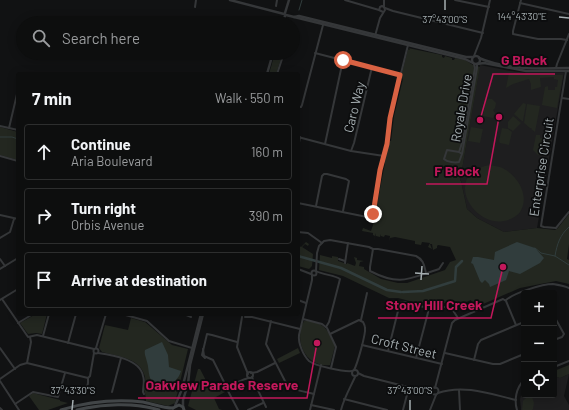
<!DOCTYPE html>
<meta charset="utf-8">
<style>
body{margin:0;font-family:Barlow,sans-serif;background:#161717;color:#f1f3f6}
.controls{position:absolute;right:12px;bottom:12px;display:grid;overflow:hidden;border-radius:4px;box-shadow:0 2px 10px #0003}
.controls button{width:36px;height:36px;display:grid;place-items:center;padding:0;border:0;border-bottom:1px solid #2d2e2e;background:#0d0e0e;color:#f1f3f6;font:20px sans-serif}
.stop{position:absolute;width:12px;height:12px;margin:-9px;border:3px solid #d96243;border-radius:50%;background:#fff}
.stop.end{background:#d96243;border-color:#fff;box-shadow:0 1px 4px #0008}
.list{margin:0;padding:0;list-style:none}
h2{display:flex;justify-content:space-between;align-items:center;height:52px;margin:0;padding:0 16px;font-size:17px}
h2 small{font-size:13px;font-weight:400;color:#9a9c9e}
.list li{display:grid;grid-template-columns:26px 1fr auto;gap:12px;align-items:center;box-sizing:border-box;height:56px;margin:0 8px 8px;padding:0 8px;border:1px solid #2d2e2e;border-radius:4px}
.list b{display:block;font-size:15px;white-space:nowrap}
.list p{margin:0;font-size:13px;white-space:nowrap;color:#9a9c9e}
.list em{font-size:13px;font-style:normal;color:#9a9c9e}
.icon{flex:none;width:22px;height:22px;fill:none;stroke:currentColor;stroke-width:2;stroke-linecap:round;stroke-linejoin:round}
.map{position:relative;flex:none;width:569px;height:410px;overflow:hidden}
.search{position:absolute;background:#0d0e0e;box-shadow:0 2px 10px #0003;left:16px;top:16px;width:284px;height:44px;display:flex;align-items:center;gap:10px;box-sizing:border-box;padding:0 14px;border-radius:22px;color:#9a9c9e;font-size:15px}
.panel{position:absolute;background:#0d0e0e;box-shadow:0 2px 10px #0003;left:16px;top:72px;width:284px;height:244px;border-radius:4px}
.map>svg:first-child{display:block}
</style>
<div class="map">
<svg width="569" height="410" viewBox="0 0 569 410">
<rect width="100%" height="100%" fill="#111213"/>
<!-- built -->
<g fill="#1e1e1f">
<polygon points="480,65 505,70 526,73 564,73 537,228 504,232 477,218 467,209 461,181 460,181"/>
<polygon points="569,374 564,396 569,405 569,410 521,410 520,399 524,385 524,395 554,395 554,376 560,378"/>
</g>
<!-- green -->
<g fill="#232720">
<polygon points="408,48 442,55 442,57 444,58 445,56 452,58 452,60 454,60 455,58 465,60 473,65 480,67 460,181 461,181 467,209 477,218 504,232 537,228 555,230 558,228 569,214 569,244 567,259 569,260 569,284 556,281 520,288 474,308 471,300 456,306 432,300 425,305 398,298 389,298 343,276 319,270 320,255 332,258 332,256 338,257 338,261 347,264 347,263 355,266 356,263 354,257 357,258 357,260 364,261 360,262 359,266 364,267 364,269 381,279 398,283 407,283 445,270 450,262 456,260 450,247 438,245 437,246 437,248 433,250 432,244 430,244 432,249 428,247 430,243 422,242 421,245 415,244 415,241 395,237 390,238 389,242 390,236 385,235 384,237 381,236 381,234 380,237 376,236 376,233 374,241 375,236 373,235 373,233 362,231 363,228 371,231 373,225 385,163 384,162 389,141 391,141 394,116 403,79 401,77 408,49 409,50 410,49"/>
<polygon points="275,53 283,53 276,74 269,74"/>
<polygon points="509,73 535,75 563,75 557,108 542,105 542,104 545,87 548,86 548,90 555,90 555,87 557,87 558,80 554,79 554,77 540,78 541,87 531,90 531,84 529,79 513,84 506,88"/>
<polygon points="486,99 488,101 488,99 492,99 496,103 495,108 493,110 495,113 493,118 483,116"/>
<polygon points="523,103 526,104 523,121 522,121 514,114"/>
<polygon points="527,104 540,106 535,132 531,129 532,128 530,128 524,123"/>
<polygon points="513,116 521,123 513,131 508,128 508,122"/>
<polygon points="0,127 18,132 18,160 0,155"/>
<polygon points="471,127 483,129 480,143 468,141"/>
<polygon points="502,128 508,129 512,132 509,145 500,143 499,141"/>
<polygon points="536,135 540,135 540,138 546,139 547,137 547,141 548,141 551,138 548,158 548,155 544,155 543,156 538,155 533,150"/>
<path d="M485 166C490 165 496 166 500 167 516 173 531 195 520 212 517 216 513 218 508 220 475 231 443 177 485 166Z"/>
<polygon points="306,242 309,244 308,246 305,244 302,247 313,254 312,266 309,269 298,266 298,245 301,247"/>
<polygon points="36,314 47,314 42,334 36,333 28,334 20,323"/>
<path d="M131 318 145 322 172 345 188 349 175 403 168 406 146 401C146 396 145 394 144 389 144 385 146 381 145 377 141 358 117 356 102 352L99 348 105 325 128 330Z"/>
<path d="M304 321C324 321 328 330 335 346L330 365C306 368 293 341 304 321Z"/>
<polygon points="298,348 300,353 279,363 277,359"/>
<polygon points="569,365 569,374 560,378 554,376 554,371"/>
<polygon points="198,369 200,369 211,390 222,386 225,392 214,398 219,409 222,410 196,410 188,406"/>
<polygon points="33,393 60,400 60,401 68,403 48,410 39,410 29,396"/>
<polygon points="528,396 532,397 534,403 533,409 532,410 522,410 523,401"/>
</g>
<!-- water -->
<g fill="#313d3d">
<polygon points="517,242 535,248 544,258 540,263 520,274 509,271 506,280 490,287 489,284 485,280 482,283 480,281 473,264 471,263 473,257 478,257 494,260 495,252"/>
<path d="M162 342 168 355 169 367 181 371C178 383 160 395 151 380 148 374 149 368 147 362 146 357 144 354 145 350Z"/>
</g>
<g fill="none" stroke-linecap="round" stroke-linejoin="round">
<!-- stream -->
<g stroke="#313d3d" stroke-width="1">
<polyline points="299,10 302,0"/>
<polyline points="0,137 12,137 18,139"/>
<polyline points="535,248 541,253 555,256 569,265"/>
<path d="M555 256C557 244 560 235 569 227"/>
</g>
<!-- canal -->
<g stroke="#313d3d" stroke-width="2.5">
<polyline points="298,256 341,268 387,290 401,292"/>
<polyline points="403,292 423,291 455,281 456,267 462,261"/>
</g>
<!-- minor -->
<g stroke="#353739" stroke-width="2">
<polyline points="345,0 379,10"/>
<polyline points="455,0 489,7"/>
<polyline points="521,0 513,31 513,34 538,39 561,39 567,40"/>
<polyline points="520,3 569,14"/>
<polyline points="276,6 277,0"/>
<polyline points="195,7 196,0"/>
<polyline points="384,7 384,0"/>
<polyline points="385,8 393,11 483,33"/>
<polyline points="375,36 380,18 385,10 384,7 382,6 380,7 379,10 383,12"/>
<polyline points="315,53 400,75"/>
<polyline points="474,56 481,38 490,0"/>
<polyline points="556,68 557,64 569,34"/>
<polyline points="566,71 541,226 544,227 556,228 569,212"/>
<polyline points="277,74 284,53"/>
<polyline points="562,98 569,99"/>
<polyline points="298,107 301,107 302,105 323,25"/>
<polyline points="0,126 18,130"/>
<polyline points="9,128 18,90"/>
<polyline points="298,137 351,151 384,156"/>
<polyline points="325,144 343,60"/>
<polyline points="298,148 300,137"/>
<polyline points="351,151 354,143 372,67"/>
<polyline points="459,152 462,143 475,68 474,64"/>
<path d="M462 154 459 152 447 150 444 159C447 162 455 163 459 162L462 154 477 68V64"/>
<polyline points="0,156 18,161"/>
<polyline points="298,203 367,217 371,217 373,215 380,170 387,144 391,114 408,45"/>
<polyline points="316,206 322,176 324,174 327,174 346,179 349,181 343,211"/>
<polyline points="0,215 18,219"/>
<polyline points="298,232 308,233 322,243"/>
<polyline points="0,238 10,232 14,219"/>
<path d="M373 249 370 267V271C401 287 410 278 439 269L443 263"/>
<polyline points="0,259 5,266"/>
<polyline points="339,259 345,261"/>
<polyline points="345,263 348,243"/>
<polyline points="0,269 18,258"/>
<polyline points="298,269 311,274"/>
<circle cx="314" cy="273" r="2.5"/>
<path d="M316 271 317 253 319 246 324 241 330 240 369 247 373 249H378L416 256C424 260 424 265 426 273"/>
<path d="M316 271C323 275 335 275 340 279L329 322 326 327"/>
<path d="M312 275V280L299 335C298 343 303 355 309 361 315 366 344 372 352 371"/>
<polyline points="2,299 28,337 37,335 94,349"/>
<polyline points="0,300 18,289"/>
<polyline points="298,300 306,303"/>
<path d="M506 300C514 293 542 284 553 284 559 285 564 286 569 288"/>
<polyline points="122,314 147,321 169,341 192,348"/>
<polyline points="184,314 191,317"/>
<polyline points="554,316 564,334 562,337 554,340"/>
<polyline points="242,317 237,347 248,374"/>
<polyline points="245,317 252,317 300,329"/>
<polyline points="303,319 322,324 327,328 336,347 331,368"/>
<polyline points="361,320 367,293"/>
<path d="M271 321 266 344 285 381C292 391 304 391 314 394"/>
<polyline points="18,323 33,314"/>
<path d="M330 334 359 320 363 322C364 324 365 325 365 328 366 334 357 365 354 370"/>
<polyline points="43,336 49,314"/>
<polyline points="68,343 76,314"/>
<polyline points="362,345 442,364"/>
<polyline points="0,348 15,369"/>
<polyline points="96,348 106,314"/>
<circle cx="96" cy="351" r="2.5"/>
<path d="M203 349 204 356 213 360 226 386C234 386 241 379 249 378"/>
<polyline points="388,351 400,303 404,302 428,308"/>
<path d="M98 353C112 355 140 359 143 376 145 381 143 386 143 392L144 394"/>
<polyline points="445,353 493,364 500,364 524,354"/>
<polyline points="205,358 202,355 207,334 212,335 237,342"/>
<polyline points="416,358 430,305 433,304 452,309 458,318"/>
<polyline points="474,360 478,344 481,340 524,322"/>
<polyline points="27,363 31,342 30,337"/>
<polyline points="554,367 569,361"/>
<circle cx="355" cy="373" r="3"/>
<circle cx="250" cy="375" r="3"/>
<polyline points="251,373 257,372 275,363"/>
<polyline points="358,373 364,376 432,393"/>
<polyline points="252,377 254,382 266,407"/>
<polyline points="0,379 20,365 27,363 88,378 90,376 94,353"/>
<polyline points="0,381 19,410"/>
<polyline points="228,386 228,391 238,410"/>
<circle cx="435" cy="391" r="3.5"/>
<polyline points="435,388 452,323 455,320 503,299 506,301 516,325"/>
<polyline points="459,390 460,410"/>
<polyline points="86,392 88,383 88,378"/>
<polyline points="112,392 121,358"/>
<path d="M438 393C463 384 491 394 516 400"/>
<polyline points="344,399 387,410"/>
<polyline points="15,404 33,392 58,397 65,373"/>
<polyline points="311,405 334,410"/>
<polyline points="0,408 2,410"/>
<polyline points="248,410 263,403"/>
<polyline points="310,410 321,365"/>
<path d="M341 410C344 398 350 388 355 377"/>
<polyline points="403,410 409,387"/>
<polyline points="430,410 436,395"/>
<path d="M517 410C514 400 516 388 524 380"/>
</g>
<!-- tertiary -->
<g stroke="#353739" stroke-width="2.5">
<polyline points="230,0 284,14"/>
<polyline points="285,13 289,0"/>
<polyline points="286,15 465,59 473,63"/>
<polyline points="294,17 299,16 466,57 473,57"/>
<polyline points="282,23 285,16"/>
<circle cx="476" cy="60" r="4"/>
<path d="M479 58C507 70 539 69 569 68"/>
<polyline points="477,64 484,63 526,71 569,71"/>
<polyline points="267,74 273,53"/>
<polyline points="175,406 182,389 201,314"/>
<polyline points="183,407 183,400 188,384 190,365 203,314"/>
</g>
<!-- secondary -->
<g stroke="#414547" stroke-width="3">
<polyline points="173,408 179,405 183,407 184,410"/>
<path d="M61 410C87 402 115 399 143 402 153 404 163 408 173 408"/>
<path d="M77 410C102 404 134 402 159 410"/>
</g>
</g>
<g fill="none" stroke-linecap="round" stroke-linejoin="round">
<!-- route -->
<polyline stroke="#d96243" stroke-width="5" points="343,60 400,75 390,118 387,144 380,170 373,214"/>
</g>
<!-- ticks -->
<path fill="none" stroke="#a5aeb1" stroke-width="1.5" d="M445 10V0M559 17 569 18M415 273 429 274M421 280 422 266M72 410 73 400M410 410V400"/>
<g text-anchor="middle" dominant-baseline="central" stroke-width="3.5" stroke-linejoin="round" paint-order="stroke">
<!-- street labels -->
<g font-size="13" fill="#a5aeb1" stroke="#0c0d0e">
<text transform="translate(354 107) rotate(-76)">Caro Way</text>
<text transform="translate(461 108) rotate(-80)">Royale Drive</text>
<text transform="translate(541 167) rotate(-81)">Enterprise Circuit</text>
<text transform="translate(404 346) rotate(14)">Croft Street</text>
</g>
</g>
<g font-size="10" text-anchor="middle" fill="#a5aeb1" stroke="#0c0d0e" stroke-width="3.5" stroke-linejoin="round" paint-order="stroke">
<text x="522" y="20">144°43'30"E</text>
<text x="445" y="23">37°43'00"S</text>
<text x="73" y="394">37°43'30"S</text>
<text x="410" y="394">37°43'00"S</text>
</g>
<!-- callouts -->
<path fill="none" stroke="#c2185b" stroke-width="1.5" d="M480 120L493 74H555M499 117L487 184H426M503 267L491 318H378M317 343L307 398H138"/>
<g fill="#c2185b" stroke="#0c0d0e" stroke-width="1.5">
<circle cx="480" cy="120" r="4"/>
<circle cx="499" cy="117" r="4"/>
<circle cx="503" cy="267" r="4"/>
<circle cx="317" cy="343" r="4"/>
</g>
<g font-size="14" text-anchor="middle" font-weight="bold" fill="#c2185b" stroke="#0c0d0e" stroke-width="3.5" stroke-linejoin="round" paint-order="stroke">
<text x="524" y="65">G Block</text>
<text x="457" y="176">F Block</text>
<text x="434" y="310">Stony Hill Creek</text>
<text x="222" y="390">Oakview Parade Reserve</text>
</g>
</svg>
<div class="controls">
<button>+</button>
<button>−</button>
<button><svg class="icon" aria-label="locate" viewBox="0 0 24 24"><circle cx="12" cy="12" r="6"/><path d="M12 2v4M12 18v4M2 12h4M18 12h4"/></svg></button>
</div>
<div class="stop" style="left:343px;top:60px"></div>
<div class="stop end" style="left:373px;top:214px"></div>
<div class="search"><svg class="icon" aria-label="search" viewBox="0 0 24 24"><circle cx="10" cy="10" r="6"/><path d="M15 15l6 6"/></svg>Search here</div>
<section class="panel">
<h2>7 min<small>Walk · 550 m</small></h2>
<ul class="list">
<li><svg class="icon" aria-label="ahead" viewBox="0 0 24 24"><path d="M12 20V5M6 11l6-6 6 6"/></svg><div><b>Continue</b><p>Aria Boulevard</p></div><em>160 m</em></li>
<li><svg class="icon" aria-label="right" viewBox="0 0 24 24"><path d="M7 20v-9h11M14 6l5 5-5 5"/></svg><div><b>Turn right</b><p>Orbis Avenue</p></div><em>390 m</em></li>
<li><svg class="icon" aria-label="arrive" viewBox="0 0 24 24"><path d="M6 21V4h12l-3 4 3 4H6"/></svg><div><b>Arrive at destination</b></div></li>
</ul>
</section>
</div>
